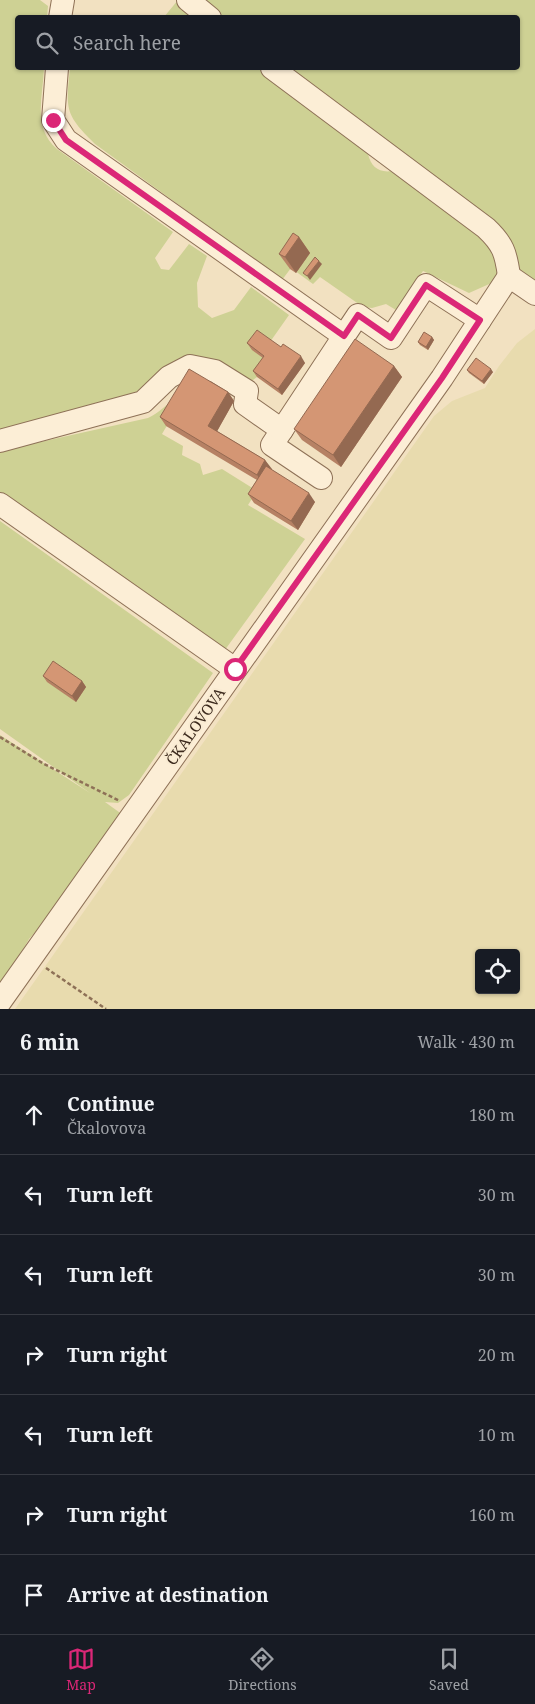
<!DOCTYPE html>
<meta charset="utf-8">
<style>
body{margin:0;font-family:"Noto Serif",serif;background:#20242c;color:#f1f3f6}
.controls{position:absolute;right:15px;bottom:15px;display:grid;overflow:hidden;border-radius:5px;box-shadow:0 1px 4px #0004}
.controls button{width:45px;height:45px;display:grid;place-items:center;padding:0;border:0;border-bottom:1px solid #363941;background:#171b24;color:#f1f3f6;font:25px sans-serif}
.stop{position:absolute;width:15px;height:15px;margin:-11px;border:4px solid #db2777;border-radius:50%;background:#fff}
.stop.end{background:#db2777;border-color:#fff;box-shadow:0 1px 5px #0008}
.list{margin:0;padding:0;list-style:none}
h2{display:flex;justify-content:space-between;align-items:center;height:65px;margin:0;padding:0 20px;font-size:21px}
h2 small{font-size:16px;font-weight:400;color:#9ea1a6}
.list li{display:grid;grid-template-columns:32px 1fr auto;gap:15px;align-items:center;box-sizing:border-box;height:80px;padding:0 20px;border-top:1px solid #363941}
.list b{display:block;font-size:19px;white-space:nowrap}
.list p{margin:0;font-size:16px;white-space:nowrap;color:#9ea1a6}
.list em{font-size:16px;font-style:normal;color:#9ea1a6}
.icon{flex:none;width:28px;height:28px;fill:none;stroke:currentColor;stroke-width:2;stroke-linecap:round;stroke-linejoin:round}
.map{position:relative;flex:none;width:535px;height:1009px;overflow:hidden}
.search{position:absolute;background:#171b24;box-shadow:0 1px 4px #0004;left:15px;right:15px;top:15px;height:55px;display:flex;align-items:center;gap:12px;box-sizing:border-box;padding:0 18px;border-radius:5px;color:#9ea1a6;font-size:19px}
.sheet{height:625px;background:#171b24}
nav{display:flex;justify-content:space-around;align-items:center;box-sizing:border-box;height:70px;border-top:1px solid #363941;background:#171b24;font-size:14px;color:#9ea1a6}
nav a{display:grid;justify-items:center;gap:2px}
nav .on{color:#db2777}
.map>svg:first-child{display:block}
</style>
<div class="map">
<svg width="535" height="1009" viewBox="0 0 535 1009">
<rect width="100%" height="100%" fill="#f2e1c1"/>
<!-- farmland -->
<path fill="#e8dbae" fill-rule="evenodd" d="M535 329V1009H15L434 416 452 401 485 388 499 366 517 343ZM479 953H516V990H479Z"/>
<!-- green -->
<g fill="#ced194">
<path d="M0 0H40L48 6 47 17 18 18V68H44C43 97 32 128 57 149L173 232 155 258 161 269 169 270 189 244 207 256 197 283 198 307 212 318 234 310 251 287 289 315 270 342 269 362 257 377 249 383 219 365 141 396 0 434Z"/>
<path d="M178 0H535V294L507 255 288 90 368 154C371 167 379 173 392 171L484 241 501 261 496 281 469 293 423 271 396 310 386 304 372 308 363 307 320 277 313 284 291 268 282 280 95 144C64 114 66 109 70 68H518V18L164 17Z"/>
<path d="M195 378 162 434 183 446 182 455 200 464 203 475 222 469 257 491 248 505 305 539 222 654 0 498V451L148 418C164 411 181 390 195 378Z"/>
<polygon points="0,521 213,673 129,795 118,803 105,802 123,815 47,919 29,939 0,991 0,735 90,793 0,729"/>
</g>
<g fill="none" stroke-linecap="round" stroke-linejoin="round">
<defs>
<g id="minor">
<polyline points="188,0 210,18"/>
<polyline points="60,18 63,0"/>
<polyline points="57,68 53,120 66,140 344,336 272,445 321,478"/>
<path d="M272 68 486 228C503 244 506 253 509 276"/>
<polyline points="509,276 535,294"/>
<polyline points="344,336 358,315 391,338 426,285 480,320"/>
<polyline points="0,441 143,402 169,377 190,366 215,371 247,391 245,404 282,430"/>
<polyline points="0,504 235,669"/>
<polyline points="0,1002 442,378 509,276"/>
</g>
</defs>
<!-- minor casing -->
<use href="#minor" stroke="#8e7157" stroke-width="24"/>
<!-- path -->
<g stroke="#8e7157" stroke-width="2.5" stroke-dasharray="4 2.5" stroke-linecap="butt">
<polyline points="0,737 44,764 120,801"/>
<polyline points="46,968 106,1009"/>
</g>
<!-- minor -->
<use href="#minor" stroke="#fceed6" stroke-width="22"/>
</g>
<!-- wall -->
<g fill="#b68164">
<polygon points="299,237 310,253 296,273 290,269 279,254"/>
<polygon points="432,337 434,340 428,350 420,345 418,342"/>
<polygon points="247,343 281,347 305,363 282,395 257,377 253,371 263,358 252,350"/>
<polygon points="394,366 402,377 341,467 302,440 294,429"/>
<polygon points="467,370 493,372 484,384 469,373"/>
<polygon points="228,392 234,401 217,431 265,460 271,469 315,502 298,530 254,503 248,494 257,480 166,426 160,417"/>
<polygon points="43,676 82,681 86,687 76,702 47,682"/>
</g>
<!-- shaded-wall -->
<g fill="#946951">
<polygon points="299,237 310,253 296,273 285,257"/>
<polygon points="319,261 322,264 310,280 307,276"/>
<polygon points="432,337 434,340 428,350 426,347"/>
<polygon points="301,356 305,363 282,395 278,389"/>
<polygon points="394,366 402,377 341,467 333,455"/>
<polygon points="491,369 493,372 484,384 482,381"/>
<polygon points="228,392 234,401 215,435 208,426"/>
<polygon points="265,460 272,469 263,483 257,475"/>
<polygon points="309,493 315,502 298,530 291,521"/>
<polygon points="82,681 86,687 76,702 72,696"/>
</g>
<!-- building -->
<g fill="#d49674" stroke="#946951">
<polygon points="293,233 299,237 285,257 279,254"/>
<polygon points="315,257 319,261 307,276 303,273"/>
<polygon points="257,330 281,347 283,344 301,356 278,389 253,371 264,356 247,343"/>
<polygon points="424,332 432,337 426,347 418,342"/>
<polygon points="355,339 394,366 333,455 294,429"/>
<polygon points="476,358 491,369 482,381 467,370"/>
<polygon points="189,369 228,392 208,426 265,460 257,475 160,417"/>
<polygon points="266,466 309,493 291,521 248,494"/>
<polygon points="53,661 82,681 72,696 43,676"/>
</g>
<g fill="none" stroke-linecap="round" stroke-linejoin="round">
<!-- route -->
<polyline stroke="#db2777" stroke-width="6" points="53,120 66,140 344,336 358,315 391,338 426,285 480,320 442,378 235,669"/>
</g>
<g text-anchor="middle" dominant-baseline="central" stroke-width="4" stroke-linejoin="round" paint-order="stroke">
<!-- street labels -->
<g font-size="15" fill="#3c2a1d" stroke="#f9ebd2">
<text transform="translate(195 726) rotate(-55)">ČKALOVOVA</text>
</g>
</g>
</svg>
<div class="controls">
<button><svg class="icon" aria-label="locate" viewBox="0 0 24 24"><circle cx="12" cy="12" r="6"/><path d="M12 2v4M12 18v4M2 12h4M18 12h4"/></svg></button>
</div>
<div class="stop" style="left:235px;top:669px"></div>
<div class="stop end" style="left:53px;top:120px"></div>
<div class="search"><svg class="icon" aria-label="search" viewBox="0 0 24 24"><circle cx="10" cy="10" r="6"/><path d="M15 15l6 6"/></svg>Search here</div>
</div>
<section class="sheet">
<h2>6 min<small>Walk · 430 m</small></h2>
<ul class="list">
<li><svg class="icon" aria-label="ahead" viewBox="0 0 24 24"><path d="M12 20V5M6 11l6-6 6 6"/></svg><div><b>Continue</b><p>Čkalovova</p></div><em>180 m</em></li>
<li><svg class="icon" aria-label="left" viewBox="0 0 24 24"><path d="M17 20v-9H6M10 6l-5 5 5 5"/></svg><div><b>Turn left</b></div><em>30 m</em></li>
<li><svg class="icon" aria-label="left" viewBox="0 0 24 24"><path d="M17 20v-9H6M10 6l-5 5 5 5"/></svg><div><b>Turn left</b></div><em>30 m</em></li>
<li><svg class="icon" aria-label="right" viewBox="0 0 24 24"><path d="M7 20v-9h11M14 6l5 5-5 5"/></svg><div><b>Turn right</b></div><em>20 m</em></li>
<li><svg class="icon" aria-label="left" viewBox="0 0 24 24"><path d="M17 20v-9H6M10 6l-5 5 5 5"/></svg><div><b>Turn left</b></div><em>10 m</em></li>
<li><svg class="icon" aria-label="right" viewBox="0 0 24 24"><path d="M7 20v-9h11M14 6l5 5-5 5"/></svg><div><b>Turn right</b></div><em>160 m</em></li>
<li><svg class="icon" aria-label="arrive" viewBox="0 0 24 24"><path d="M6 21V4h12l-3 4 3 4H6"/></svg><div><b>Arrive at destination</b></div></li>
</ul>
</section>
<nav>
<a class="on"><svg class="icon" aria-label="map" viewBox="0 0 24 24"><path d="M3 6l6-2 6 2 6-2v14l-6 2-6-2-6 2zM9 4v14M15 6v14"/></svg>Map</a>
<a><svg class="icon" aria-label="directions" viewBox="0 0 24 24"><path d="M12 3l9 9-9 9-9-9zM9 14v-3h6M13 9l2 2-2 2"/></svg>Directions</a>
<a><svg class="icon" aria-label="saved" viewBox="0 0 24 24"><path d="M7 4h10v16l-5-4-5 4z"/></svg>Saved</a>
</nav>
